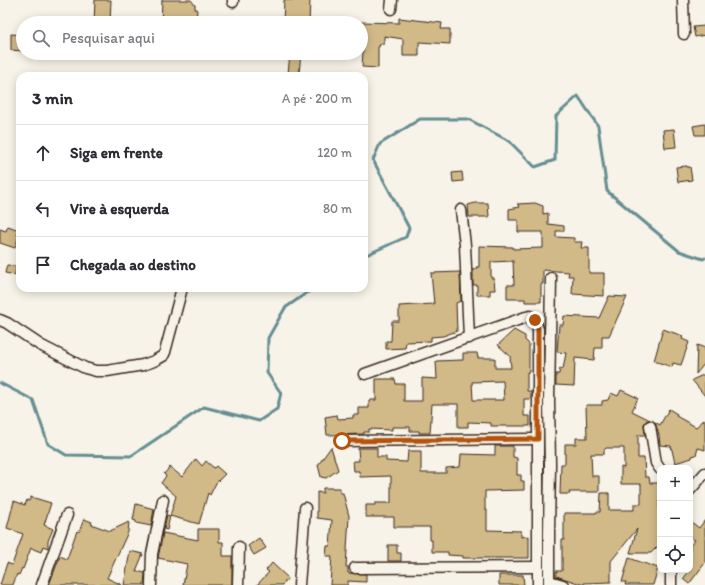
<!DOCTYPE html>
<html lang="pt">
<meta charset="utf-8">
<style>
body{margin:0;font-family:Itim,sans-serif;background:#f7f7f7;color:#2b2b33}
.controls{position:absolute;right:12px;bottom:12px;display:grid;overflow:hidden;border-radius:8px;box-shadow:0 2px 10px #0003}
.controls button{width:36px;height:36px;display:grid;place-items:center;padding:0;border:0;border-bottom:1px solid #e1e1e2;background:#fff;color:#2b2b33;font:20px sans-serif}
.stop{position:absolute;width:12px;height:12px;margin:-9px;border:3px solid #b45309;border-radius:50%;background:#fff}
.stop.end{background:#b45309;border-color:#fff;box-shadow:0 1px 4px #0008}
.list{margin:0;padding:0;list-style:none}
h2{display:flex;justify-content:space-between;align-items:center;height:52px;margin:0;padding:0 16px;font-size:17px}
h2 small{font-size:13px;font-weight:400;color:#7c7c81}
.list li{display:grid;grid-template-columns:26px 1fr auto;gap:12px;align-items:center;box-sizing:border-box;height:56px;padding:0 16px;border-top:1px solid #e1e1e2}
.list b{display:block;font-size:15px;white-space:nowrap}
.list em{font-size:13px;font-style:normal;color:#7c7c81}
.icon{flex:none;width:22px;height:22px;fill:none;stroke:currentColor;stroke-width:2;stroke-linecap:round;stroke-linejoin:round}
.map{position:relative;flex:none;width:705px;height:585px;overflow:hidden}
.search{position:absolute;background:#fff;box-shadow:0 2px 10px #0003;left:16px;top:16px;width:352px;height:44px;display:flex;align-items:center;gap:10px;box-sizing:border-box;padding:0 14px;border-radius:22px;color:#7c7c81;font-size:15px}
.panel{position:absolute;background:#fff;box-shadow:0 2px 10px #0003;left:16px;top:72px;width:352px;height:220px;border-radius:12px}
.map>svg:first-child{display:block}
</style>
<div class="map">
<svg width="705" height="585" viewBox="0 0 705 585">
<rect width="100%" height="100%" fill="#f7f3e8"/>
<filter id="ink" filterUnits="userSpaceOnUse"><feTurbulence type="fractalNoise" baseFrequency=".025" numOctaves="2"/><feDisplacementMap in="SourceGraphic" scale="8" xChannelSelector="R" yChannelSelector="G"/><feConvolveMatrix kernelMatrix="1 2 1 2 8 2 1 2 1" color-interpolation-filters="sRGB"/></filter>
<g filter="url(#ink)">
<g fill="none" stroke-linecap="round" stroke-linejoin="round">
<!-- stream -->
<g stroke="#658d92" stroke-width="3">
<polyline points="364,256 406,237 409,228 373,160 380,144 420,119 468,119 509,141 535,167 555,160 556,116 578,96 598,126 607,191 679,251 703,259 705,258"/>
<polyline points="0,383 33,400 48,444 66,455 131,456 204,407 259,421 277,409 281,393 267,373 268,338 285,308 314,288"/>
</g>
</g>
<!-- building -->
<g fill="#d1b988" stroke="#3b2a1e" fill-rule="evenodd">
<polygon points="95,0 111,0 110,23 94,23"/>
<polygon points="162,0 191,0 195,5 195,9 197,9 196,23 161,23"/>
<polygon points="284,0 310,0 309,23 283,23"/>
<polygon points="399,18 442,23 441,29 450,29 450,44 419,42 419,56 403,56 403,39 384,36 384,44 380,44 379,47 378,47 378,68 362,67 363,51 363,46 361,46 361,22 399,23"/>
<polygon points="705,26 705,35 695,37 693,27"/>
<polygon points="11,34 23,35 23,51 11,50"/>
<polygon points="290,53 301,53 299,74 288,74"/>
<polygon points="705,124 705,135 695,135 693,126"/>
<polygon points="674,129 676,147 665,148 663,130"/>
<polygon points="687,166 687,167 690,167 692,180 678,182 676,167"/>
<polygon points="462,172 463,181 453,182 452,173"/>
<polygon points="475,203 488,203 489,217 469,217 468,205"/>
<polygon points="535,203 543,206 543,214 548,213 548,224 564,226 564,231 556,231 556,237 574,238 574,242 582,242 581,248 589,248 589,273 604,273 604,296 572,294 573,276 568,276 569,272 543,270 543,284 541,284 541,302 525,302 525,299 507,299 507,285 514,285 513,261 491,262 491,278 494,278 495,290 490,290 490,295 477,295 477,285 473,285 473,269 477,269 476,267 479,267 479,246 513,247 513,249 543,248 543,232 518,232 518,220 509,220 509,209 520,207 517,204"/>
<polygon points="8,226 19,230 17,235 19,235 15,248 0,243 0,229 6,231"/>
<polygon points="7,265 16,266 15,275 5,273"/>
<polygon points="460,272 461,301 456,303 457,331 443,336 431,337 431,341 406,342 405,348 386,349 386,341 391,341 392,321 399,321 399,306 434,304 431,273"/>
<polygon points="609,296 627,297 609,336 602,336 602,348 595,348 594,360 575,358 574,386 556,385 556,374 559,374 560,368 563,369 566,353 557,352 559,325 563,325 564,316 599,318"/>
<polygon points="663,329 683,336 682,339 689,342 681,365 673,363 672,367 654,361"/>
<path d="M514 330 523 335 525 336V340L529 344V372H527V391H531V399H524V416H530V426H491V423L468 422V427H458V404H432L430 433H419V431H410V427H392V430L369 429V432H364V434L327 435 325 417 337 415 338 419 353 418V415H359V408H369V400H376V379H395L396 384H404V401H422V378L437 379 436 361 463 360V353H477L478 358H495V368H511L510 356 498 345ZM503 381 504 400H473L472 382Z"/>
<polygon points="697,345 705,348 705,363 696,374"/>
<polygon points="705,374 705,396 692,380"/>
<polygon points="621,390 638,398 632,411 650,420 646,421 644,424 645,435 638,435 638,458 644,458 645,477 649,477 650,483 660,483 660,500 659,500 660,544 651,553 630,553 637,529 611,561 611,582 584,583 584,585 556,576 556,571 562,571 562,540 564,540 564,513 596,513 596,512 600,512 601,493 609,493 609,510 634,510 634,504 641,504 641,484 621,484 621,467 624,468 624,448 606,448 604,450 604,454 591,454 592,476 599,476 599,492 569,492 570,494 560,494 561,464 565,464 565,444 576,444 576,438 587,438 586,405 602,405 602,401 608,400 611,393 618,396"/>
<polygon points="669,409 677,414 676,416 696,427 705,419 705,450 698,448 696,455 692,456 692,458 675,463 671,446 660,445 659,435 655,422 660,425"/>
<polygon points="495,446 513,446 513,457 517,458 517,475 521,475 521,481 524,481 524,490 485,491 485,510 487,510 487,530 521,531 521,537 529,536 529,558 463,558 463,556 448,555 448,552 432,552 432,540 430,540 430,527 394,527 394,517 366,517 366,505 375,505 375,503 391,503 391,476 360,477 359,471 354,471 353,461 359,461 358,448 377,448 377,457 386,457 386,461 407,462 408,451 421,451 421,473 446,473 446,468 460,467 461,454 495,455"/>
<polygon points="331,447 338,470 326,478 321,477 318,465"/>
<polygon points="196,459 202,466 206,461 214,468 216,466 225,474 216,483 210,495 208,493 199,524 170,516 167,530 164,529 167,515 170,516 176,496 161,483 166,476 164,474 170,467 182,477"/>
<polygon points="323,488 340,488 340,493 343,493 349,516 346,567 348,567 348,573 366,574 366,582 348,581 348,585 330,585 332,556 326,556 327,546 330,546 332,520 317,518 317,492 323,493"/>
<polygon points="31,497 51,503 44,525 53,529 48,541 48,548 43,546 41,552 31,548 23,569 22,568 19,575 17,574 13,585 0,585 7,563 12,565 23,534 7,528 14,501 25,505 27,500 29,501"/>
<polygon points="136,504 154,509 151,526 136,523 136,521 133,520"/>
<polygon points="84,519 92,522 91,524 110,531 129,522 128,532 107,578 122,585 49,585 60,556 67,559 75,536 77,531 79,532"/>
<polygon points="705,520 705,563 689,584 683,579 690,570 690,546 695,540 690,537 690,521 699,528"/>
<polygon points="198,529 219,529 219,542 223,542 223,556 232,556 232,585 183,585 187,564 158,558 163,533 198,540"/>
<polygon points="259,538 266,548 254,555 248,546"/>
<polygon points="388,545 397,545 397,553 401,553 401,561 388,561"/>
<polygon points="130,551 143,554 136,571 145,573 144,585 124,585"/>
<polygon points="629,558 658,568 653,585 625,585 626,582 622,582"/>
<polygon points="272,563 288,578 282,585 257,585 269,572 266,570"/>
<polygon points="499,575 523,575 524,585 499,585"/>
</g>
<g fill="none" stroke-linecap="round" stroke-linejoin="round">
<defs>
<g id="minor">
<polyline points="683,0 684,34"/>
<polyline points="233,2 233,0"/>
<polyline points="391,9 392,0"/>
<polyline points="461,210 465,245 469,338"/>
<polyline points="0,320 7,323 40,345 85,368 96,371 107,371 143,365 154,361 163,356 165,352 182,288"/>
<polyline points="365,374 526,317 530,316 535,320 538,329 538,585"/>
<polyline points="650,426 656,463 660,469"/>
<polyline points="342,441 538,439"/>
<polyline points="690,490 705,473"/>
<polyline points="355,568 538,567"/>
<polyline points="549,581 563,585"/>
<polyline points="42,585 67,515"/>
<polyline points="151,585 152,554 163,500"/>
<polyline points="238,585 239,547"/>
<polyline points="299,585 305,508"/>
<polyline points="549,585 549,533 550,465 549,401 551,278"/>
<polyline points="671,585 671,570"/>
</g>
</defs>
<!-- minor casing -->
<use href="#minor" stroke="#3b2a1e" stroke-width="13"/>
<!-- minor -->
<use href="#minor" stroke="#f7f3e8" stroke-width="10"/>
</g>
</g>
<g fill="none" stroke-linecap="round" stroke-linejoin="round" filter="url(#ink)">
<!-- route -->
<polyline stroke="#b45309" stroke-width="5" points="342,441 538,439 538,329 535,320"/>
</g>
</svg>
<div class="controls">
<button>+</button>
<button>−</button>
<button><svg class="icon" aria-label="locate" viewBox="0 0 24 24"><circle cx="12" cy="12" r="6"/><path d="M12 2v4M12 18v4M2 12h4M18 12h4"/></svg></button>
</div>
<div class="stop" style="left:342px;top:441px"></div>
<div class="stop end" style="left:535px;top:320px"></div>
<div class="search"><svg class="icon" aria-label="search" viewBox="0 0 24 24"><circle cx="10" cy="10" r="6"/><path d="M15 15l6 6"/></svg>Pesquisar aqui</div>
<section class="panel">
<h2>3 min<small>A pé · 200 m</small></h2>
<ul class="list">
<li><svg class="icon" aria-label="ahead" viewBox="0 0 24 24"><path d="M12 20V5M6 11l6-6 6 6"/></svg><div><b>Siga em frente</b></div><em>120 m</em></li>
<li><svg class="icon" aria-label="left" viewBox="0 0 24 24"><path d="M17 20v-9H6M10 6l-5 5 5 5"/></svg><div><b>Vire à esquerda</b></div><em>80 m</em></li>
<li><svg class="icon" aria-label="arrive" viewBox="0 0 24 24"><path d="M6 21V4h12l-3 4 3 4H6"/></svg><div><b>Chegada ao destino</b></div></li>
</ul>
</section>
</div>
